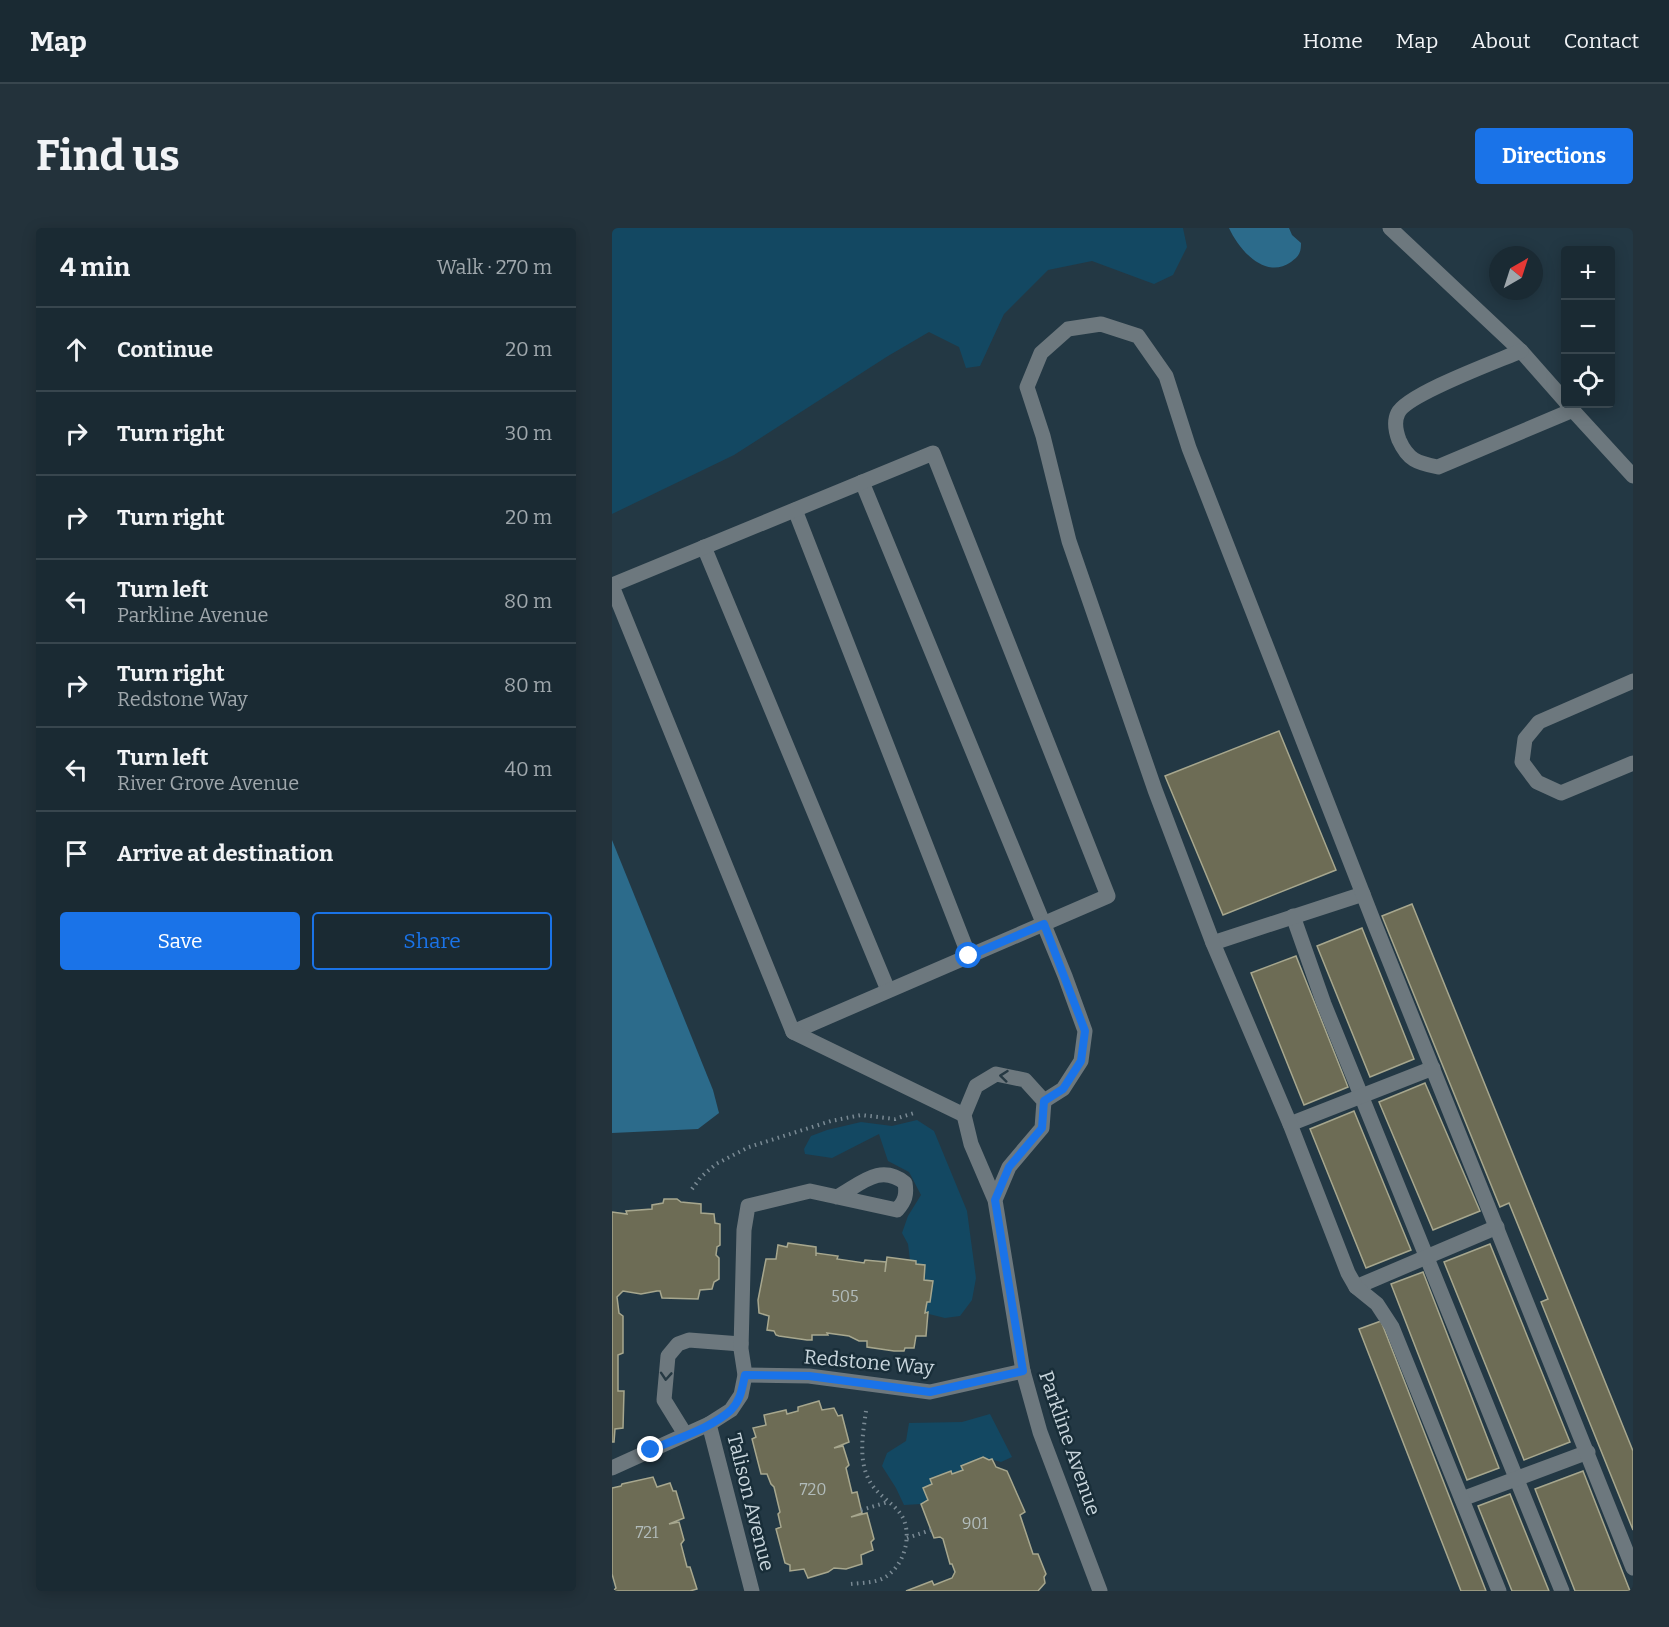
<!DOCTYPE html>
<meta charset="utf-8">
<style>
body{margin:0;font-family:Bitter,serif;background:#23323b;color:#f1f3f6}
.controls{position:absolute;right:18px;top:18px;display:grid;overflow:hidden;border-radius:6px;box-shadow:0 3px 15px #0003}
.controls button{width:54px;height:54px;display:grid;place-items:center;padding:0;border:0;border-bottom:2px solid #38464e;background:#1a2a33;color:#f1f3f6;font:30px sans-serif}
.compass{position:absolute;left:877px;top:18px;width:54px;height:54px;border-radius:50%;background:#1a2a33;box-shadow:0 3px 15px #0003;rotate:39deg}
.stop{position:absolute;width:18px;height:18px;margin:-14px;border:4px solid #1a73e8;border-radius:50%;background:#fff}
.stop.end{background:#1a73e8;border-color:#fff;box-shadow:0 2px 6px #0008}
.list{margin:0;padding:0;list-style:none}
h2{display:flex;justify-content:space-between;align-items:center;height:78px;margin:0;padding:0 24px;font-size:26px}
h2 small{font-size:20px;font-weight:400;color:#9fa7ac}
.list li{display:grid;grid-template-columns:39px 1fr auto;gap:18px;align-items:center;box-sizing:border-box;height:84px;padding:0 24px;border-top:2px solid #38464e}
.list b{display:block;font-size:22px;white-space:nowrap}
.list p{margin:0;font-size:20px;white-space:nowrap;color:#9fa7ac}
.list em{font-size:20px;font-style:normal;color:#9fa7ac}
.actions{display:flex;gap:12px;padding:18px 24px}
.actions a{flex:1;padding:14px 0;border:2px solid #1a73e8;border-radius:6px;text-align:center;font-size:21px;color:#1a73e8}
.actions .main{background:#1a73e8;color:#fff}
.icon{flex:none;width:33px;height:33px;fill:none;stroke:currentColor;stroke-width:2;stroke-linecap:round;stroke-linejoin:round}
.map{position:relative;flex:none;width:1021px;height:1363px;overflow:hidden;border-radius:6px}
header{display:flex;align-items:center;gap:36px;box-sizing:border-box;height:84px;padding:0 30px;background:#1a2a33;border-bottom:2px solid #38464e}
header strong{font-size:28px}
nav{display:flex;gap:33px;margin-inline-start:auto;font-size:21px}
.intro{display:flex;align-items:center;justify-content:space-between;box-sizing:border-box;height:144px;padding:0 36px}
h1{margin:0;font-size:42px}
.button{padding:15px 27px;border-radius:6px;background:#1a73e8;color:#fff;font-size:21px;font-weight:700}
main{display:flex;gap:36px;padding:0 36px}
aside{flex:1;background:#1a2a33;border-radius:6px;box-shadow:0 3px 15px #0003}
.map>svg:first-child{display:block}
</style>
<header>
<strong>Map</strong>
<nav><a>Home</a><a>Map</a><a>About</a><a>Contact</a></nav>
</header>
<div class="intro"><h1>Find us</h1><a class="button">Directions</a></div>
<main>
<aside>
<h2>4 min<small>Walk · 270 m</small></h2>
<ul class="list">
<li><svg class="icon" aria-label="ahead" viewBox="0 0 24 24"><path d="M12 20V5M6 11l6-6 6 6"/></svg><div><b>Continue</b></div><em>20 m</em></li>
<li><svg class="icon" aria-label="right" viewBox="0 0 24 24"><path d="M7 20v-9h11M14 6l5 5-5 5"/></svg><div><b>Turn right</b></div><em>30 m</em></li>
<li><svg class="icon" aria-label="right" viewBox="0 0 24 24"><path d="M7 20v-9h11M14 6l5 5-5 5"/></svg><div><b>Turn right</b></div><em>20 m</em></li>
<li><svg class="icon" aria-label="left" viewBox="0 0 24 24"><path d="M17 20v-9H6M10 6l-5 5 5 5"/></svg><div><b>Turn left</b><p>Parkline Avenue</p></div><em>80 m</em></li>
<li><svg class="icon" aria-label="right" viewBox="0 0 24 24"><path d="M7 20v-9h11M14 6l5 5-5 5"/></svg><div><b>Turn right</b><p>Redstone Way</p></div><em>80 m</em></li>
<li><svg class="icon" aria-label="left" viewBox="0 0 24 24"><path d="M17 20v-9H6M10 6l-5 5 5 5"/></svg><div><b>Turn left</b><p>River Grove Avenue</p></div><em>40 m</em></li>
<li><svg class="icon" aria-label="arrive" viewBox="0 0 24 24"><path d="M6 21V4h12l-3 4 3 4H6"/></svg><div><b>Arrive at destination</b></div></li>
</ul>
<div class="actions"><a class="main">Save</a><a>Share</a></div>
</aside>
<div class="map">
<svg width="1021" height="1363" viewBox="0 0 1021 1363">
<rect width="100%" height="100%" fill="#233844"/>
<!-- green -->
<g fill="#134862">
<polygon points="0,0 571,0 575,19 561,47 542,56 480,33 436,42 392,86 368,138 354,140 347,119 317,104 276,128 122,227 0,286"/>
<polygon points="305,892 322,903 355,983 364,1050 360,1072 348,1088 333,1090 313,1085 315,1074 318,1074 321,1053 312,1052 313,1038 304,1036 304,1033 298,1032 296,1016 290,1005 296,988 309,967 297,944 276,933 267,906 220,930 193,926 192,921 199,908 215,902 249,894 280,898"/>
<polygon points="378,1186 400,1229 389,1234 370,1229 350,1238 351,1242 340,1246 338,1243 318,1250 320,1256 311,1260 316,1272 309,1276 292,1277 284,1260 270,1238 275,1225 294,1213 297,1195 350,1194"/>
</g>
<!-- water -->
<g fill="#2c6b8b">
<path d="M617 0H677L680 7 689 15C689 25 687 28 679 34 653 52 627 22 617 0Z"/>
<polygon points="0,612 101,862 107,885 86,901 0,905"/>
</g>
<!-- building -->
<g fill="#6d6c55" stroke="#a7a78e" stroke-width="1.5">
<polygon points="667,503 724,642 611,687 553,548"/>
<polygon points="800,676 1021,1223 1021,1302 929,1074 936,1071 897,975 888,979 770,688"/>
<polygon points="750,700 802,831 758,849 705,718"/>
<polygon points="684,728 736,859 692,877 639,745"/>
<polygon points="813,855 868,983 821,1002 767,874"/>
<polygon points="742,883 799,1022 754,1040 698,901"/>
<polygon points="52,971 65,971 69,974 89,976 89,985 102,986 103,995 108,996 108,1017 105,1019 104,1027 107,1030 107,1051 102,1054 100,1061 88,1062 86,1071 50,1070 48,1063 45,1063 29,1066 11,1063 5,1069 7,1085 11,1088 11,1125 6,1127 6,1163 12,1163 11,1200 3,1201 2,1214 0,1214 0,984 15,986 14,983 40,981 40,977 51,975"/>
<polygon points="176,1015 204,1019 204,1028 204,1025 226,1028 225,1031 252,1035 253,1032 274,1034 273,1044 275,1029 304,1033 304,1036 313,1037 312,1052 321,1053 318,1074 315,1074 313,1085 316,1084 314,1108 304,1108 302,1120 293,1120 292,1123 282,1123 255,1119 255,1113 247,1113 237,1108 215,1105 216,1107 200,1107 200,1112 195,1112 167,1108 164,1107 162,1103 155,1102 157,1088 147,1085 146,1072 154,1031 164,1031 166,1017 175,1019"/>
<polygon points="878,1016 958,1214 912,1232 832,1034"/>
<polygon points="811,1044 887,1240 855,1252 779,1056"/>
<polygon points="769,1093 874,1363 849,1363 747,1101"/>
<polygon points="207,1173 210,1182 222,1180 226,1188 230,1187 237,1214 222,1220 231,1218 237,1237 234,1240 240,1265 245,1264 250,1285 239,1289 255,1285 262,1311 259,1314 261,1322 249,1327 250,1336 234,1341 222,1340 216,1344 196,1350 192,1341 178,1343 178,1337 173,1335 164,1301 169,1299 166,1286 168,1284 162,1259 159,1256 155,1246 149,1246 140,1211 144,1209 141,1200 154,1197 152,1187 174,1182 175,1186 186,1183 186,1179"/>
<polygon points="371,1229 377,1232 380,1231 384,1239 395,1243 413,1284 408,1287 421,1326 426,1326 434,1346 432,1349 433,1355 426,1363 294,1363 320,1353 322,1357 340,1350 343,1344 340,1336 338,1336 331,1311 328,1309 322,1310 309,1276 316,1272 311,1260 320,1256 318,1251 339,1243 340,1246 351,1242 349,1238"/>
<polygon points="971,1243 1018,1363 963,1363 923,1261"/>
<polygon points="41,1249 45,1259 58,1255 61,1263 64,1263 72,1290 57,1296 67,1294 72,1312 69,1316 75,1339 78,1339 85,1361 78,1363 1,1363 4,1360 0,1346 0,1260 9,1258 10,1256"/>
<polygon points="898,1266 937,1363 900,1363 866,1278"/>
</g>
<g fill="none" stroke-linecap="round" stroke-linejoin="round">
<!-- path -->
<g stroke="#7a8a94" stroke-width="4" stroke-dasharray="1.5 4.5" stroke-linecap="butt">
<polyline points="80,961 89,949 104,936 137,919 219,893 249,887 283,891 302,885"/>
<polyline points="249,1282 276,1274"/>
<polyline points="295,1310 319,1302"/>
<path d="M239 1356C248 1355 258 1355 267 1352 290 1344 301 1311 291 1290 283 1275 264 1267 257 1252 246 1231 251 1205 254 1183"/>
</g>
<!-- minor -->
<g stroke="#6d787e" stroke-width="15">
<polyline points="778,0 909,123 954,174"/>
<path d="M909 123C886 133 795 166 786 185 782 193 784 204 787 212 796 232 805 235 826 239L961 182"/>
<polyline points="955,176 1021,248"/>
<polyline points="250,254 453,748 473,803 469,833 451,861 432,873"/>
<polyline points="183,282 357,728"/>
<polyline points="92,319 276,762"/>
<polyline points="0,357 321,225 496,668 181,804"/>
<polyline points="0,358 181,804 352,887"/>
<polyline points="1021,453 927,494 913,511 910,534 925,554 949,565 1021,535"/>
<polyline points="681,688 712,776 950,1363"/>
<polyline points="601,715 751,666"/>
<polyline points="678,896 821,840"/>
<polyline points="383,972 397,939 430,900 432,873 413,852 384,846 364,858 352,887 359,916 383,972 411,1143 428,1204 488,1363"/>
<polyline points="744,1059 885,999"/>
<polyline points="133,1147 197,1148 318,1164 411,1143"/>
<polyline points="97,1196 140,1363"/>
<polyline points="73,1206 52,1172 56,1128 66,1116 77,1112 129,1116"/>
<path d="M0 1240 97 1196 119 1182 129 1167 133 1147 129 1121 132 1002 136 978 198 963 285 982C293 973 295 967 293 955 268 935 249 956 225 969"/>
<polyline points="850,1271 976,1224"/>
<polyline points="887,1363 780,1099 765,1076 744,1059 736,1045 678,896 601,715 543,562 457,313 431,208 415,159 429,125 456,101 489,96 526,108 554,148 577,220 763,697 1021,1340"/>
</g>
</g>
<!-- one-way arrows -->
<defs><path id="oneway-chevron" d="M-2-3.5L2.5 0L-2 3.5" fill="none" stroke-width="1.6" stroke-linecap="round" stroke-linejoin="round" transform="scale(1.5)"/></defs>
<g stroke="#263943">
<use href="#oneway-chevron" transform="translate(392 848) rotate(-174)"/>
<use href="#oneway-chevron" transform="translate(54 1148) rotate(94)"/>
</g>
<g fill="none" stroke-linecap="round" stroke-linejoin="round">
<!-- route -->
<path stroke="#1a73e8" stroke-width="8" d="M39 1222C63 1211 100 1200 119 1182 129 1172 130 1160 133 1147L197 1148 318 1164 411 1143 383 972 397 939 430 900 432 873 451 861 469 833 473 803 432 696 357 728"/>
</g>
<g text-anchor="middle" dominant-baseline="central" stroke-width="5" stroke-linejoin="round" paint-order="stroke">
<!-- number labels -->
<g font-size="16" fill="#b2bcbb">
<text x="233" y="1068">505</text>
<text x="201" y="1261">720</text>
<text x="363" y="1295">901</text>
<text x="35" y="1304">721</text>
</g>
<!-- street labels -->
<g font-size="20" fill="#c9d6dd" stroke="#192e39">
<text transform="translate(257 1134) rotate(5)">Redstone Way</text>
<text transform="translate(458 1215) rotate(71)">Parkline Avenue</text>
<text transform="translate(139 1274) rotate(76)">Talison Avenue</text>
</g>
</g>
</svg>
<div class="controls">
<button>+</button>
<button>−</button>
<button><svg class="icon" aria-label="locate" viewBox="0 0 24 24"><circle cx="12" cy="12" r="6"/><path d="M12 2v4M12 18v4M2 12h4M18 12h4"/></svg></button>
</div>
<svg class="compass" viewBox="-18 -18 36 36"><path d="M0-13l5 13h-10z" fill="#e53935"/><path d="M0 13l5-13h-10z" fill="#9fa7ac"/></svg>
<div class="stop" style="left:357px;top:728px"></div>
<div class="stop end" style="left:39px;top:1222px"></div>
</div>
</main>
